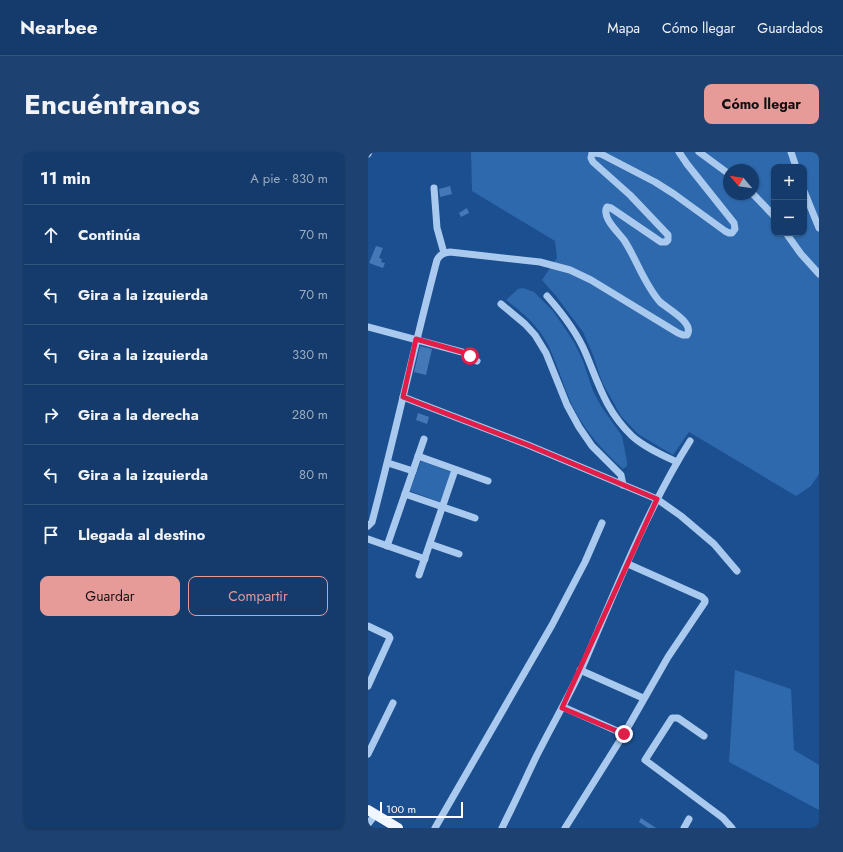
<!DOCTYPE html>
<html lang="es">
<meta charset="utf-8">
<style>
body{margin:0;font-family:Jost,sans-serif;background:#1d4271;color:#f1f3f6}
.controls{position:absolute;right:12px;top:12px;display:grid;overflow:hidden;border-radius:8px;box-shadow:0 1px 3px #0004}
.controls button{width:36px;height:36px;display:grid;place-items:center;padding:0;border:0;border-bottom:1px solid #33557e;background:#143b6b;color:#f1f3f6;font:20px sans-serif}
.compass{position:absolute;left:355px;top:12px;width:36px;height:36px;border-radius:50%;background:#143b6b;box-shadow:0 1px 3px #0004;rotate:299deg}
.scale{position:absolute;left:12px;bottom:10px;width:83px;box-sizing:border-box;padding-left:4px;border:2px solid #fff;border-top:0;font-size:11px;line-height:14px;white-space:nowrap;color:#fff;-webkit-text-stroke:3px #1b4f8f;paint-order:stroke}
.stop{position:absolute;width:12px;height:12px;margin:-9px;border:3px solid #e11d48;border-radius:50%;background:#fff}
.stop.end{background:#e11d48;border-color:#fff;box-shadow:0 1px 4px #0008}
.list{margin:0;padding:0;list-style:none}
h2{display:flex;justify-content:space-between;align-items:center;height:52px;margin:0;padding:0 16px;font-size:17px}
h2 small{font-size:13px;font-weight:400;color:#9dadc1}
.list li{display:grid;grid-template-columns:26px 1fr auto;gap:12px;align-items:center;box-sizing:border-box;height:60px;padding:0 16px;border-top:1px solid #33557e}
.list b{display:block;font-size:15px;white-space:nowrap}
.list em{font-size:13px;font-style:normal;color:#9dadc1}
.actions{display:flex;gap:8px;padding:12px 16px}
.actions a{flex:1;padding:9px 0;border:1px solid #e69b98;border-radius:8px;text-align:center;font-size:14px;color:#e69b98}
.actions .main{background:#e69b98;color:#111}
.icon{flex:none;width:22px;height:22px;fill:none;stroke:currentColor;stroke-width:2;stroke-linecap:round;stroke-linejoin:round}
.map{position:relative;flex:none;width:451px;height:676px;overflow:hidden;border-radius:8px}
header{display:flex;align-items:center;gap:24px;box-sizing:border-box;height:56px;padding:0 20px;background:#143b6b;border-bottom:1px solid #33557e}
header strong{font-size:19px}
nav{display:flex;gap:22px;margin-inline-start:auto;font-size:14px}
.intro{display:flex;align-items:center;justify-content:space-between;box-sizing:border-box;height:96px;padding:0 24px}
h1{margin:0;font-size:28px}
.button{padding:10px 18px;border-radius:8px;background:#e69b98;color:#111;font-size:14px;font-weight:700}
main{display:flex;gap:24px;padding:0 24px}
aside{flex:1;background:#143b6b;border-radius:8px;box-shadow:0 1px 3px #0004}
.map>svg:first-child{display:block}
</style>
<header>
<strong>Nearbee</strong>
<nav><a>Mapa</a><a>Cómo llegar</a><a>Guardados</a></nav>
</header>
<div class="intro"><h1>Encuéntranos</h1><a class="button">Cómo llegar</a></div>
<main>
<aside>
<h2>11 min<small>A pie · 830 m</small></h2>
<ul class="list">
<li><svg class="icon" aria-label="ahead" viewBox="0 0 24 24"><path d="M12 20V5M6 11l6-6 6 6"/></svg><div><b>Continúa</b></div><em>70 m</em></li>
<li><svg class="icon" aria-label="left" viewBox="0 0 24 24"><path d="M17 20v-9H6M10 6l-5 5 5 5"/></svg><div><b>Gira a la izquierda</b></div><em>70 m</em></li>
<li><svg class="icon" aria-label="left" viewBox="0 0 24 24"><path d="M17 20v-9H6M10 6l-5 5 5 5"/></svg><div><b>Gira a la izquierda</b></div><em>330 m</em></li>
<li><svg class="icon" aria-label="right" viewBox="0 0 24 24"><path d="M7 20v-9h11M14 6l5 5-5 5"/></svg><div><b>Gira a la derecha</b></div><em>280 m</em></li>
<li><svg class="icon" aria-label="left" viewBox="0 0 24 24"><path d="M17 20v-9H6M10 6l-5 5 5 5"/></svg><div><b>Gira a la izquierda</b></div><em>80 m</em></li>
<li><svg class="icon" aria-label="arrive" viewBox="0 0 24 24"><path d="M6 21V4h12l-3 4 3 4H6"/></svg><div><b>Llegada al destino</b></div></li>
</ul>
<div class="actions"><a class="main">Guardar</a><a>Compartir</a></div>
</aside>
<div class="map">
<svg width="451" height="676" viewBox="0 0 451 676">
<rect width="100%" height="100%" fill="#1b4f8f"/>
<!-- green -->
<g fill="#2e69ad" fill-rule="evenodd">
<path d="M103 0H451V322L443 334 428 344 321 280 305 303 270 282 253 264 234 230 225 203 215 180 188 144 174 128 189 106 187 89 104 39ZM406 15H436V81H406ZM361 18H385V42H361Z"/>
<path d="M155 136 166 140 185 159 206 190 215 209 225 239 233 254 254 284 259 310V314L255 317C235 299 217 279 205 255 196 236 190 214 181 195 172 175 155 161 138 148L150 137Z"/>
<polygon points="53,309 83,320 72,350 42,339"/>
<polygon points="367,518 423,537 426,598 451,613 451,658 361,610"/>
</g>
<!-- building -->
<g fill="#4478b7">
<polygon points="82,34 84,42 72,45 71,37"/>
<polygon points="99,56 101,61 93,65 91,61"/>
<polygon points="8,94 15,96 11,106 14,107 13,110 17,111 15,116 1,111"/>
<polygon points="52,194 64,197 58,223 46,220"/>
<polygon points="50,261 61,265 59,272 48,268"/>
<polygon points="273,666 288,676 280,676 271,670"/>
</g>
<g fill="none" stroke-linecap="round" stroke-linejoin="round">
<!-- minor -->
<g stroke="#a9c9ee" stroke-width="7">
<polyline points="331,0 361,22"/>
<polyline points="423,0 428,15"/>
<polyline points="0,2 1,0"/>
<polyline points="66,36 69,76 76,101"/>
<polyline points="436,39 451,76"/>
<polyline points="385,42 406,64"/>
<polyline points="418,81 433,102 451,122"/>
<path d="M179 144C194 161 209 180 218 202 231 233 238 259 264 284 276 295 294 303 309 310"/>
<polyline points="133,152 157,172 167,183 178,201 199,253 211,275 224,294 253,323 255,333"/>
<polyline points="0,175 94,200 102,204 109,209"/>
<polyline points="35,245 160,293 289,347 313,364 346,392 369,419"/>
<polyline points="50,304 120,329"/>
<polyline points="20,311 45,319"/>
<polyline points="37,342 107,366"/>
<path d="M0 374 4 370C27 283 46 195 69 108 72 102 76 101 82 100L172 110 202 118 223 128 310 181 315 183H319C327 171 300 157 292 150 276 132 269 108 256 88 250 80 236 68 238 57L239 55 243 56 293 90H298L300 88V83L262 43 225 10 223 6 224 1H227L233 2 287 30 306 42 357 79 361 81H364L367 77 366 71 319 12 311 0"/>
<polyline points="0,387 57,407"/>
<polyline points="62,392 91,402"/>
<polyline points="19,394 56,287"/>
<polyline points="51,423 87,318"/>
<polyline points="0,474 21,484 22,486 0,534"/>
<polyline points="212,518 275,546"/>
<polyline points="195,555 256,582"/>
<polyline points="336,584 310,566 304,566 277,608 355,666 364,676"/>
<polyline points="0,602 25,551"/>
<polyline points="0,672 7,663"/>
<polyline points="67,676 184,473 217,410 234,371"/>
<path d="M134 676C146 652 157 628 168 605 183 575 200 546 214 516 247 440 278 359 322 289"/>
<polyline points="197,676 256,582 300,505 337,450 337,448 334,445 260,412"/>
<polyline points="316,676 321,667"/>
</g>
<!-- major -->
<polyline stroke="#f0f6ff" stroke-width="10" points="0,658 30,676"/>
</g>
<g fill="none" stroke-linecap="round" stroke-linejoin="round">
<!-- route -->
<polyline stroke="#e11d48" stroke-width="5" points="102,204 94,200 48,187 35,245 160,293 289,347 194,556 256,582"/>
</g>
</svg>
<div class="controls">
<button>+</button>
<button>−</button>
</div>
<svg class="compass" viewBox="-18 -18 36 36"><path d="M0-13l5 13h-10z" fill="#e53935"/><path d="M0 13l5-13h-10z" fill="#9dadc1"/></svg>
<div class="scale">100 m</div>
<div class="stop" style="left:102px;top:204px"></div>
<div class="stop end" style="left:256px;top:582px"></div>
</div>
</main>
